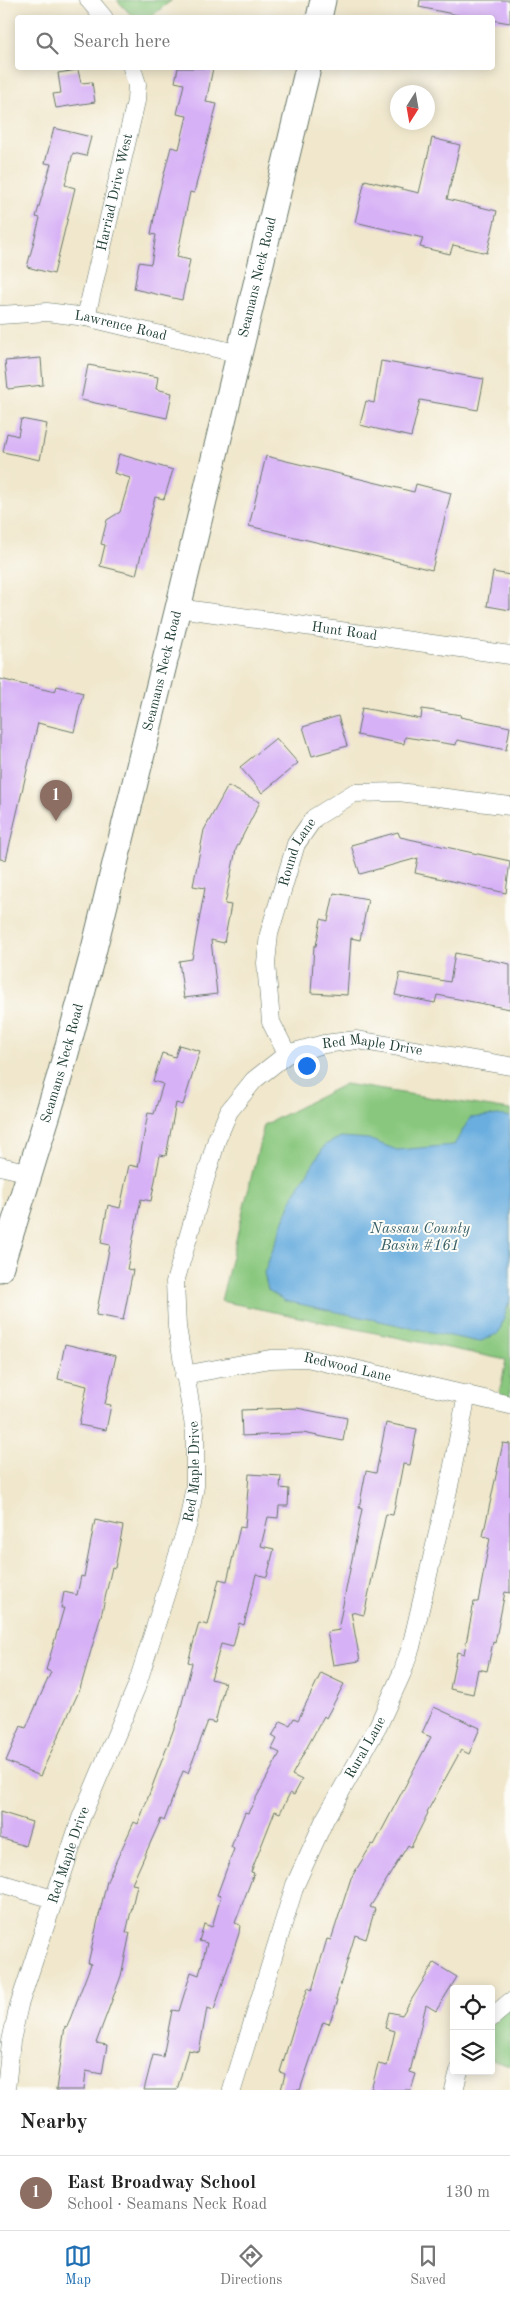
<!DOCTYPE html>
<meta charset="utf-8">
<style>
body{margin:0;font-family:"Old Standard TT",serif;background:#f2f2f2;color:#222}
.controls{position:absolute;right:15px;bottom:15px;display:grid;overflow:hidden;border-radius:5px;box-shadow:0 2px 12px #0003}
.controls button{width:45px;height:45px;display:grid;place-items:center;padding:0;border:0;border-bottom:1px solid #e0e0e0;background:#fff;color:#222;font:25px sans-serif}
.compass{position:absolute;left:390px;top:85px;width:45px;height:45px;border-radius:50%;background:#fff;box-shadow:0 2px 12px #0003;rotate:191deg}
.you{position:absolute;left:306px;top:1065px;width:18px;height:18px;margin:-12px;border:4px solid #fff;border-radius:50%;background:#1a73e8;box-shadow:0 0 0 8px #1a73e833}
.badge{display:grid;place-items:center;width:32px;height:32px;border-radius:50%;background:#1f6fb2;color:#fff;font-size:16px;font-weight:700}
.pin{position:absolute;translate:-50% -41px;filter:drop-shadow(0 1px 2px #0008)}
.pin::after{content:'';position:absolute;top:26px;width:18px;height:15px;background:inherit;clip-path:polygon(0 0,100% 0,50% 100%)}
.list{margin:0;padding:0;list-style:none}
h2{display:flex;justify-content:space-between;align-items:center;height:65px;margin:0;padding:0 20px;font-size:21px}
h2 small{font-size:16px;font-weight:400;color:#767676}
.list li{display:grid;grid-template-columns:32px 1fr auto;gap:15px;align-items:center;box-sizing:border-box;height:75px;padding:0 20px;border-top:1px solid #e0e0e0}
.list b{display:block;font-size:19px;white-space:nowrap}
.list p{margin:0;font-size:16px;white-space:nowrap;color:#767676}
.list em{font-size:16px;font-style:normal;color:#767676}
.icon{flex:none;width:28px;height:28px;fill:none;stroke:currentColor;stroke-width:2;stroke-linecap:round;stroke-linejoin:round}
.map{position:relative;flex:none;width:510px;height:2090px;overflow:hidden}
.search{position:absolute;background:#fff;box-shadow:0 2px 12px #0003;left:15px;right:15px;top:15px;height:55px;display:flex;align-items:center;gap:12px;box-sizing:border-box;padding:0 18px;border-radius:5px;color:#767676;font-size:19px}
.sheet{height:140px;background:#fff}
nav{display:flex;justify-content:space-around;align-items:center;box-sizing:border-box;height:70px;border-top:1px solid #e0e0e0;background:#fff;font-size:14px;color:#767676}
nav a{display:grid;justify-items:center;gap:2px}
nav .on{color:#1f6fb2}
.map>svg:first-child{display:block}
</style>
<div class="map">
<svg width="510" height="2090" viewBox="0 0 510 2090">
<rect width="100%" height="100%" fill="#fdfcf7"/>
<filter id="ink" filterUnits="userSpaceOnUse"><feTurbulence type="fractalNoise" baseFrequency=".02" numOctaves="2"/><feDisplacementMap in="SourceGraphic" scale="10" xChannelSelector="R" yChannelSelector="G"/><feConvolveMatrix kernelMatrix="1 2 1 2 8 2 1 2 1" color-interpolation-filters="sRGB"/></filter>
<filter id="wash" filterUnits="userSpaceOnUse"><feTurbulence type="fractalNoise" baseFrequency=".0096" numOctaves="4" result="noise"/><feDisplacementMap in="SourceGraphic" scale="20" xChannelSelector="R" yChannelSelector="G"/><feGaussianBlur stdDeviation="1.12" result="paint"/><feColorMatrix in="noise" values="0 0 0 0 0 0 0 0 0 0 0 0 0 0 0 0 0 1.4 0 .05"/><feComposite in="paint" operator="in"/></filter>
<g filter="url(#wash)">
<rect width="100%" height="100%" fill="#f0e7cc"/>
<!-- green -->
<g fill="#89c77e" stroke="#548259">
<polygon points="117,0 172,0 150,17 134,18"/>
<polygon points="345,1084 510,1110 510,1404 498,1401 506,1360 221,1301 264,1125"/>
<polygon points="510,2005 510,2066 491,2060 491,2025"/>
</g>
<!-- water -->
<polygon fill="#6aaedf" stroke="#44768a" points="498,1115 510,1117 510,1300 499,1333 479,1342 285,1301 268,1290 264,1273 294,1194 325,1145 341,1137 368,1139 397,1150 454,1145 470,1118"/>
<g id="blocks">
<!-- building -->
<g fill="#d7b1f6">
<polygon points="420,0 510,0 510,23 492,20 492,18 472,18 419,7"/>
<polygon points="178,68 213,68 206,102 217,104 194,193 190,192 177,257 190,260 182,300 134,289 139,262 151,264 156,235 151,234 158,197 171,147 179,149 187,116 177,114 184,84 175,82"/>
<polygon points="78,70 81,83 92,82 95,102 56,108 53,94 61,93 58,73"/>
<polygon points="54,128 91,137 86,156 73,153 65,185 75,188 54,274 27,267 40,218 36,217 51,164 45,163"/>
<polygon points="432,138 460,145 447,199 497,211 487,253 453,245 450,254 420,247 423,238 355,222 365,180 419,193"/>
<polygon points="41,358 43,385 8,389 5,361"/>
<polygon points="381,361 484,379 478,410 420,400 411,437 360,425 366,401 374,403"/>
<polygon points="88,365 158,377 156,389 172,393 167,418 81,400"/>
<polygon points="21,419 47,424 40,460 3,452 7,433 18,436"/>
<polygon points="119,454 173,470 164,499 155,497 136,575 100,566 105,545 101,544 107,520 120,512 130,478 114,473"/>
<polygon points="266,456 414,492 416,484 451,493 432,570 249,526"/>
<polygon points="493,572 510,575 510,610 487,606"/>
<polygon points="0,679 55,692 57,686 83,693 74,732 38,723 6,860 0,859"/>
<polygon points="362,708 421,719 422,709 461,715 460,717 510,727 506,750 457,740 456,745 405,737 404,744 357,735"/>
<polygon points="338,716 347,746 312,756 303,727"/>
<polygon points="276,738 298,763 262,793 240,767"/>
<polygon points="228,786 260,802 236,849 225,904 231,905 224,943 211,940 217,994 184,998 179,961 192,959 205,888 193,886 204,830"/>
<polygon points="398,832 400,837 510,861 506,893 415,873 418,858 360,874 351,845"/>
<polygon points="334,893 368,899 360,940 351,938 347,995 311,993 314,946 316,946 321,919 328,921"/>
<polygon points="455,953 510,964 510,1009 437,995 435,1003 395,995 400,973 450,982"/>
<polygon points="179,1045 200,1051 183,1105 176,1103 166,1156 160,1155 151,1201 141,1199 127,1269 133,1270 123,1320 96,1315 110,1245 101,1243 108,1205 120,1208 129,1165 138,1167 148,1113 154,1114 163,1084 153,1081 162,1053 175,1057"/>
<polygon points="65,1344 116,1356 105,1404 111,1405 106,1430 79,1425 87,1386 58,1379"/>
<polygon points="297,1408 347,1418 343,1441 303,1433 242,1436 241,1410"/>
<polygon points="386,1423 417,1429 410,1465 403,1464 393,1515 386,1514 364,1615 351,1612 360,1661 333,1665 327,1632 340,1630 339,1625 362,1509 359,1508 366,1471 376,1473"/>
<polygon points="503,1443 510,1444 510,1593 505,1592 495,1643 493,1642 487,1671 478,1669 473,1694 450,1689 457,1652 464,1654 474,1602 478,1602 490,1538 483,1536"/>
<polygon points="249,1474 281,1476 280,1488 289,1489 288,1506 279,1506 278,1518 268,1517 261,1546 274,1549 267,1577 256,1574 244,1625 239,1623 233,1647 221,1644 211,1679 225,1683 215,1723 208,1721 188,1773 183,1771 164,1821 161,1819 132,1884 137,1885 126,1933 130,1933 121,1976 96,2043 107,2045 102,2074 86,2071 84,2090 56,2090 65,2026 67,2027 91,1964 88,1963 107,1881 134,1822 138,1824 179,1715 192,1663 188,1662 199,1623 208,1625 219,1579 227,1581 240,1527 245,1528"/>
<polygon points="95,1520 123,1526 115,1568 112,1567 102,1612 80,1689 40,1776 6,1761 21,1726 26,1728 51,1672 46,1670 64,1608 61,1608 64,1592 77,1595 81,1576 84,1577"/>
<polygon points="321,1673 344,1684 326,1718 324,1716 292,1775 302,1780 294,1795 290,1793 280,1813 275,1811 251,1872 254,1873 235,1923 240,1925 239,1933 214,2010 207,2008 199,2052 188,2050 177,2090 144,2090 153,2055 163,2057 172,2010 179,2011 191,1972 199,1975 207,1943 199,1941 204,1924 212,1927 221,1896 217,1895 234,1849 231,1847 245,1812 248,1813 280,1753 272,1749 277,1739 272,1736 281,1721 290,1725 294,1718 298,1720"/>
<polygon points="434,1707 480,1728 469,1754 461,1750 427,1812 428,1813 411,1847 408,1845 370,1907 375,1909 366,1939 355,1935 336,1999 338,2000 329,2024 323,2022 300,2090 281,2090 285,2074 280,2072 295,2023 308,1988 312,1990 327,1939 331,1940 351,1878 372,1844 374,1845 431,1737 422,1733"/>
<polygon points="0,1812 32,1822 25,1846 0,1838"/>
<polygon points="434,1963 457,1977 436,2011 426,2005 410,2072 416,2074 411,2090 371,2090 378,2064 387,2066 395,2031 385,2028 389,2012 402,2015"/>
</g>
</g>
</g>
<g filter="url(#ink)">
<use href="#blocks" fill-opacity="0" stroke="#687869" stroke-width="1"/>
<g fill="none" stroke-linecap="round" stroke-linejoin="round">
<defs>
<g id="minor">
<polyline points="89,0 104,18"/>
<path id="s1" d="M0 315 47 312 86 317 240 354"/>
<path id="s2" d="M86 317 136 101 137 84 132 68"/>
<path id="s3" d="M178 608 510 655"/>
<path id="s4" d="M287 1054 271 1022 266 963 269 934 296 844 314 818 354 793 399 792 510 806"/>
<polyline points="0,1166 30,1173"/>
<path id="s5" d="M184 1375 270 1359 307 1358 510 1405"/>
<polyline points="0,1883 53,1899"/>
<polyline points="491,2018 510,2002"/>
<path id="s6" d="M6 2090 11 2041 19 2005 81 1818 136 1688 188 1523 195 1486V1432L177 1327 175 1282 217 1139 229 1111 254 1080 287 1054 324 1044 357 1040 510 1066"/>
<path id="s7" d="M232 2090 295 1885 325 1819 378 1726 402 1673 411 1647 449 1486 467 1394"/>
<polyline points="454,2090 459,2071"/>
</g>
<g id="secondary">
<polyline points="319,18 323,0"/>
<path id="s8" d="M0 1269 60 1075 92 957 178 608 308 68"/>
</g>
</defs>
<!-- minor casing -->
<use href="#minor" stroke="#687869" stroke-width="19"/>
<!-- secondary casing -->
<use href="#secondary" stroke="#687869" stroke-width="27"/>
<!-- minor -->
<use href="#minor" stroke="#fff" stroke-width="18"/>
<!-- secondary -->
<use href="#secondary" stroke="#fff" stroke-width="25"/>
</g>
</g>
<g text-anchor="middle" dominant-baseline="central" stroke-width="4" stroke-linejoin="round" paint-order="stroke">
<!-- street labels -->
<g font-size="14" fill="#1f3d34" stroke="#fdfcf7">
<text stroke="none"><textPath href="#s2" startOffset="128">Harriad Drive West</textPath></text>
<text stroke="none"><textPath href="#s8" startOffset="1025">Seamans Neck Road</textPath></text>
<text stroke="none"><textPath href="#s1" startOffset="122">Lawrence Road</textPath></text>
<text stroke="none"><textPath href="#s3" startOffset="168">Hunt Road</textPath></text>
<text stroke="none"><textPath href="#s8" startOffset="620">Seamans Neck Road</textPath></text>
<text stroke="none"><textPath href="#s4" startOffset="211">Round Lane</textPath></text>
<text stroke="none"><textPath href="#s6" startOffset="1189">Red Maple Drive</textPath></text>
<text stroke="none"><textPath href="#s8" startOffset="215">Seamans Neck Road</textPath></text>
<text stroke="none"><textPath href="#s5" startOffset="166">Redwood Lane</textPath></text>
<text stroke="none"><textPath href="#s6" startOffset="649">Red Maple Drive</textPath></text>
<text stroke="none"><textPath href="#s7" startOffset="369">Rural Lane</textPath></text>
<text stroke="none"><textPath href="#s6" startOffset="244">Red Maple Drive</textPath></text>
</g>
<!-- water labels -->
<g font-size="15" font-style="italic" fill="#365f67" stroke="#fdfcf7">
<text x="420" y="1229">Nassau County<tspan x="420" dy="17">Basin #161</tspan></text>
</g>
</g>
</svg>
<div class="controls">
<button><svg class="icon" aria-label="locate" viewBox="0 0 24 24"><circle cx="12" cy="12" r="6"/><path d="M12 2v4M12 18v4M2 12h4M18 12h4"/></svg></button>
<button><svg class="icon" aria-label="layers" viewBox="0 0 24 24"><path d="M12 4l9 5-9 5-9-5zM3 14l9 5 9-5"/></svg></button>
</div>
<svg class="compass" viewBox="-18 -18 36 36"><path d="M0-13l5 13h-10z" fill="#e53935"/><path d="M0 13l5-13h-10z" fill="#767676"/></svg>
<div class="you"></div>
<div class="pin badge" style="left:56px;top:821px;background:#8d6e63">1</div>
<div class="search"><svg class="icon" aria-label="search" viewBox="0 0 24 24"><circle cx="10" cy="10" r="6"/><path d="M15 15l6 6"/></svg>Search here</div>
</div>
<section class="sheet">
<h2>Nearby<small></small></h2>
<ul class="list">
<li><span class="badge" style="background:#8d6e63">1</span><div><b>East Broadway School</b><p>School · Seamans Neck Road</p></div><em>130 m</em></li>
</ul>
</section>
<nav>
<a class="on"><svg class="icon" aria-label="map" viewBox="0 0 24 24"><path d="M3 6l6-2 6 2 6-2v14l-6 2-6-2-6 2zM9 4v14M15 6v14"/></svg>Map</a>
<a><svg class="icon" aria-label="directions" viewBox="0 0 24 24"><path d="M12 3l9 9-9 9-9-9zM9 14v-3h6M13 9l2 2-2 2"/></svg>Directions</a>
<a><svg class="icon" aria-label="saved" viewBox="0 0 24 24"><path d="M7 4h10v16l-5-4-5 4z"/></svg>Saved</a>
</nav>
